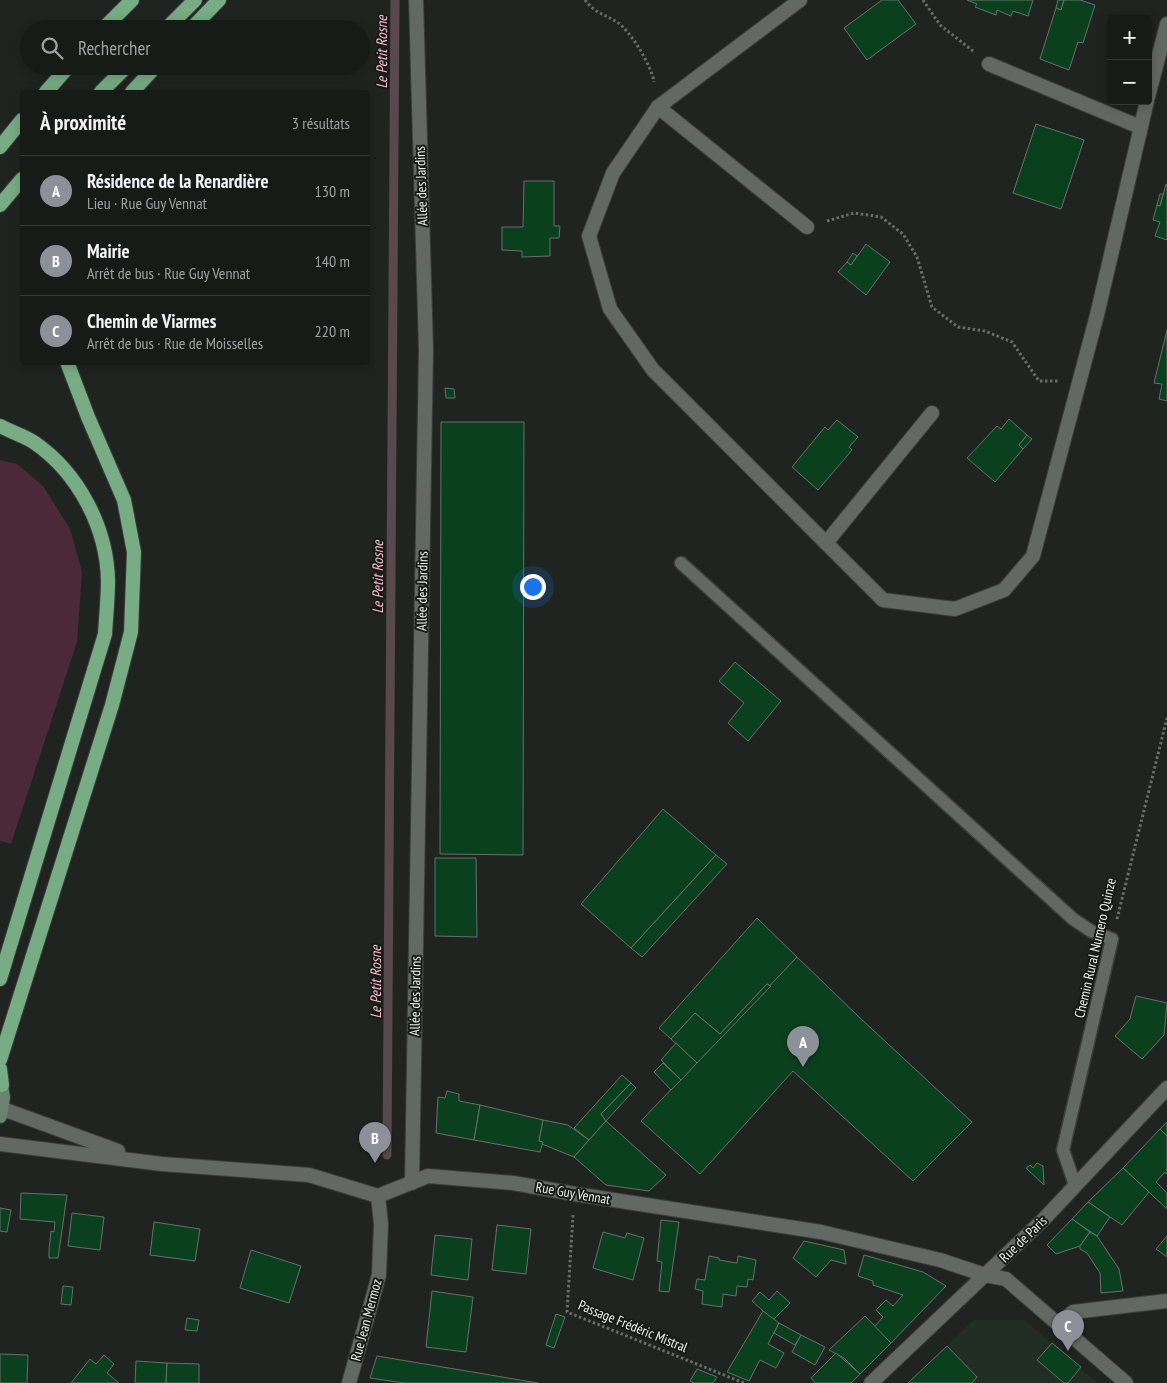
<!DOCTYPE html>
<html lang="fr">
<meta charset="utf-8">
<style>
body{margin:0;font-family:"PT Sans Narrow",sans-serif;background:#242825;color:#f1f3f6}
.controls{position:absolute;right:15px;top:15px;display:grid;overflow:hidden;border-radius:5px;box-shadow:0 2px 12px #0003}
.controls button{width:45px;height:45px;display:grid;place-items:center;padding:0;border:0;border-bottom:1px solid #363937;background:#171b18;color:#f1f3f6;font:25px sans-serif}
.you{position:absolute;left:532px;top:586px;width:18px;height:18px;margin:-12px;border:4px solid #fff;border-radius:50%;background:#1a73e8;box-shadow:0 0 0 8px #1a73e833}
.badge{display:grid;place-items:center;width:32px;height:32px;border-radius:50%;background:#8c9099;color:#fff;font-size:16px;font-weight:700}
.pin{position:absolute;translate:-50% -41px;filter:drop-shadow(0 1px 2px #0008)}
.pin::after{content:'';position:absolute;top:26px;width:18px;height:15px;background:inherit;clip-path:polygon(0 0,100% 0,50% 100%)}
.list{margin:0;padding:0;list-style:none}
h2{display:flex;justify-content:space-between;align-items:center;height:65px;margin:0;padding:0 20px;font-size:21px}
h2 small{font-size:16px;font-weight:400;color:#9ea1a2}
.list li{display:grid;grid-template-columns:32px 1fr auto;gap:15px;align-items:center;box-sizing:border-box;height:70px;padding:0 20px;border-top:1px solid #363937}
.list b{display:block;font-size:19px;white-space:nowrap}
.list p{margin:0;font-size:16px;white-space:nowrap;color:#9ea1a2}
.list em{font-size:16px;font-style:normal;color:#9ea1a2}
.icon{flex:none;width:28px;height:28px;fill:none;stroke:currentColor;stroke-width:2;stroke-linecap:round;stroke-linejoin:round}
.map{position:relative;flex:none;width:1167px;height:1383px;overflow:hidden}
.search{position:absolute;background:#171b18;box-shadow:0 2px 12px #0003;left:20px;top:20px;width:350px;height:55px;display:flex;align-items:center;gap:12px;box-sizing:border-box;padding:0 18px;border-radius:28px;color:#9ea1a2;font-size:19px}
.panel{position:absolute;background:#171b18;box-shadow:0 2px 12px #0003;left:20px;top:90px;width:350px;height:275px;border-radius:5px}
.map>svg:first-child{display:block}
</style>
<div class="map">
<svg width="1167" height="1383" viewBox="0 0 1167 1383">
<rect width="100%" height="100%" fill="#1f2420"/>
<!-- built -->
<polygon fill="#222d24" points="974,1320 1024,1320 1098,1383 908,1383"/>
<!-- green -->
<polygon fill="#4c2938" points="0,460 17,464 43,486 70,529 82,572 77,642 11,844 0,841"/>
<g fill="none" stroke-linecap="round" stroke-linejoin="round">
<!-- stream -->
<polyline stroke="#59484e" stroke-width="9" points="387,1155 395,0"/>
</g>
<!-- building -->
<g fill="#0b401f" stroke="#696f6a">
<polygon points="882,0 898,0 916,24 867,60 844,28"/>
<polygon points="967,0 1033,0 1028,16 1013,11 1011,16 997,10 996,15 975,7 977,4"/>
<polygon points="1058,0 1064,0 1061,10 1056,8"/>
<polygon points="1064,0 1080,0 1095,5 1083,43 1078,42 1069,70 1040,59 1056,8 1061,10"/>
<polygon points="1036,124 1084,140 1061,209 1013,193"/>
<polygon points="524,181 554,181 554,226 560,226 559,238 550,238 550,256 522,257 522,251 502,250 502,227 523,227"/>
<polygon points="1166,184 1167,184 1167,240 1155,236 1160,222 1153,220 1157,205 1160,206"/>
<polygon points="1160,194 1163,194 1160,206 1157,205"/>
<polygon points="866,244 890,262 866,295 838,272 847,262 851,265"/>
<polygon points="853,253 857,256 851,265 847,262"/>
<polygon points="1167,330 1167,401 1159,399 1162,384 1154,383"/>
<polygon points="445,388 454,389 455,398 446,398"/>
<polygon points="1009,419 1027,435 1019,445 1023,449 995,482 967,458 997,426 1001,429"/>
<polygon points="837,420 858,437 849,447 852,450 818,490 792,467 825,427 828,430"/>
<polygon points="441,422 524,422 523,855 440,854"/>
<polygon points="1027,435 1032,439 1023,449 1019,445"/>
<polygon points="735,662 781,701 748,741 728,723 744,703 719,681"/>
<polygon points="663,809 716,855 631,948 581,904"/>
<polygon points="716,855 727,864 642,957 631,948"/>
<polygon points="435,858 476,858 477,937 435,936"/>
<polygon points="757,918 797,957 771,986 767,984 720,1034 695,1013 671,1039 659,1028"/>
<polygon points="797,957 859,1017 972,1122 913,1181 793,1071 700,1174 641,1121"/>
<polygon points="767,984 771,986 697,1063 671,1039 695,1013 720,1034"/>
<polygon points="1136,996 1167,1003 1164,1035 1142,1059 1115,1036 1130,1019"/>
<polygon points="676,1043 697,1063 681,1080 661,1060"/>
<polygon points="663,1063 681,1080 671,1090 654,1072"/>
<polygon points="622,1075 631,1083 601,1114 606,1121 589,1140 574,1128"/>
<polygon points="631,1083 636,1088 606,1121 601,1114"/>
<polygon points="447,1091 459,1094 459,1101 480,1105 474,1140 436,1133 438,1097 445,1098"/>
<polygon points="480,1105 543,1120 539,1141 543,1142 540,1152 474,1140"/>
<polygon points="543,1120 568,1125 589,1140 574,1157 542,1144 543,1142 539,1141"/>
<polygon points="606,1121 666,1175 649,1191 606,1185 574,1157"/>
<polygon points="1167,1122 1167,1136 1160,1129"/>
<polygon points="1160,1129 1167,1136 1167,1173 1164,1173 1156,1182 1167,1193 1167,1209 1123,1168"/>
<polygon points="1037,1163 1043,1166 1044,1185 1026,1168 1030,1165 1033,1168"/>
<polygon points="1123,1168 1149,1192 1122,1225 1088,1202"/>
<polygon points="21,1193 67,1195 58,1258 49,1258 49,1250 51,1231 54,1232 55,1222 20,1219"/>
<polygon points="1088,1202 1110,1217 1097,1236 1072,1219"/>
<polygon points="0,1208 11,1210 7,1232 0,1231"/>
<polygon points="72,1213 104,1217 100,1250 68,1246"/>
<polygon points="1072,1219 1090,1232 1080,1246 1056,1254 1047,1245"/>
<polygon points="661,1220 679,1222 669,1292 659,1291 662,1262 657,1261"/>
<polygon points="154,1222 200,1229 195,1261 150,1255"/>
<polygon points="497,1225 531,1229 526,1274 492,1270"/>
<polygon points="603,1232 625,1238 627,1233 644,1238 633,1280 593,1268"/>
<polygon points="1090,1232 1097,1236 1119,1269 1123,1291 1101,1293 1100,1273 1087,1253 1080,1249 1080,1246"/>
<polygon points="435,1235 472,1239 468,1280 431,1275"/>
<polygon points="1167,1236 1167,1257 1156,1249"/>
<polygon points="804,1241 844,1250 846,1264 831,1260 816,1277 793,1258"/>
<polygon points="251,1250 301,1266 289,1303 240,1288"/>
<polygon points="864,1255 923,1272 946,1286 891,1343 874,1327 883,1317 876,1310 886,1300 893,1306 903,1295 873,1285 873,1281 858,1276"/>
<polygon points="709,1256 719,1258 719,1260 737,1263 738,1256 756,1260 753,1280 748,1279 747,1287 737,1286 736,1296 723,1294 722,1307 702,1304 703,1291 695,1289 697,1279 705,1280"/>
<polygon points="63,1286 73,1287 71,1305 61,1304"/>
<polygon points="432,1291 473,1297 466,1352 426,1347"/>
<polygon points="777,1291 790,1303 773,1320 752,1301 760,1292 769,1300"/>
<polygon points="763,1311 779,1323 768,1344 784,1353 776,1368 760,1360 749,1381 727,1372"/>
<polygon points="556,1314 565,1317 554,1348 546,1345"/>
<polygon points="865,1316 891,1343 860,1374 844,1358 829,1350"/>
<polygon points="187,1318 199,1320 197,1331 185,1330"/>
<polygon points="779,1323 801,1335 795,1345 774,1333"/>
<polygon points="801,1335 825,1347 815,1365 792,1352"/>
<polygon points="1052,1343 1081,1367 1068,1383 1064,1383 1037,1360"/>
<polygon points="947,1346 977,1377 972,1383 908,1383"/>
<polygon points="836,1353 860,1374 851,1383 815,1383 811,1378"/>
<polygon points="0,1354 28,1355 27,1383 0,1383"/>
<polygon points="104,1355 114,1364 107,1373 119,1383 71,1383 90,1359 96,1364"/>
<polygon points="377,1356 538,1383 404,1383 370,1378"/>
<polygon points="136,1361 167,1363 166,1383 135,1383"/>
<polygon points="167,1363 199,1364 199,1383 166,1383"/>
<polygon points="697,1369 717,1377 713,1383 694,1383 690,1381"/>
</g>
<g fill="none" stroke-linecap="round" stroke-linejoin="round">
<defs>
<polyline id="service" points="681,563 1073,919 1091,931 1112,939 1063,1150 1075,1185"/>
<g id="minor">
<polyline points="800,0 658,107 613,173 589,236 610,309 653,370 883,600 955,609 1004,590 1033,556 1097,315 1147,101"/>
<polyline points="989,64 1140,127"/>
<polyline points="1148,97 1167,24"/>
<polyline points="658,107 807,227"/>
<polyline points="826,543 932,413"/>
<polyline points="412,1183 426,350 416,0"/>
<polyline points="1059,1324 1073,1312 1167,1301"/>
</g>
<g id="tertiary">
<polyline points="3,1109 118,1151"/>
<polyline points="0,1144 162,1164 309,1175 378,1196 428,1176 513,1183 575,1194 821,1232 940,1260 985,1275 1006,1279 1126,1383"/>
<polyline points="349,1383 379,1275 381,1224 378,1196"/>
<polyline points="871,1383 1044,1219 1167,1088"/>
</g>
<polyline id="secondary" points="0,1081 3,1097 0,1116"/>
<g id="trunk">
<polyline points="103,29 132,0"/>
<polyline points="166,29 195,0"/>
<polyline points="191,29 219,0"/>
<polyline points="46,92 69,66"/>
<polyline points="101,92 127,66"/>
<polyline points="132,92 156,66"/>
<polyline points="0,147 22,120"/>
<polyline points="0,205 22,179"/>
<path d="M0 426C11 432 25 436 35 443 78 473 107 527 108 581 108 598 106 617 105 634L0 979"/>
<polyline points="0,1060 112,705 131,632 134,552 124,500 88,417 67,362"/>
<polyline points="0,1069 2,1085"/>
</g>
</defs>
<!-- service casing -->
<use href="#service" stroke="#3b3f3c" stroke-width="15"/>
<!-- minor casing -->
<use href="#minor" stroke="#3b3f3c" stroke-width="16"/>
<!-- tertiary casing -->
<use href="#tertiary" stroke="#3b3f3c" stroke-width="16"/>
<!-- secondary casing -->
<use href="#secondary" stroke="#3b3f3c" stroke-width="16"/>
<!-- trunk casing -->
<use href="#trunk" stroke="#3b3f3c" stroke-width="16"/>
<!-- path -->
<g stroke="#696d6a" stroke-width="3" stroke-dasharray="2.5 2.5" stroke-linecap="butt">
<path d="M585 0C595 13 604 14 617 22 631 31 652 67 654 82"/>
<polyline points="923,0 940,25 973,51"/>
<polyline points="827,221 854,213 881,217 903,234 917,257 932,307 958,327 985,331 1012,342 1039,381 1059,381"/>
<polyline points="1117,919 1167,718"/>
<polyline points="573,1215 567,1312 744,1383"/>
</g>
<!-- service -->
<use href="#service" stroke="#626863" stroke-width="12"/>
<!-- minor -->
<use href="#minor" stroke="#626863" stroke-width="14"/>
<!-- tertiary -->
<use href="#tertiary" stroke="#626863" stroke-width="14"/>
<!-- secondary -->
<use href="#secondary" stroke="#6a826f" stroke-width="14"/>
<!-- trunk -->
<use href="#trunk" stroke="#78ac84" stroke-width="14"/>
</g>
<g text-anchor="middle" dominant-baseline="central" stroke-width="4" stroke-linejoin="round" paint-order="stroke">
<!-- street labels -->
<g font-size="14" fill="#ecf0ed" stroke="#151b17">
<text transform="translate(421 186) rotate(-92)">Allée des Jardins</text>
<text transform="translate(422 591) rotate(-89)">Allée des Jardins</text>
<text transform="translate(1095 948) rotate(-77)">Chemin Rural Numero Quinze</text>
<text transform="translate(415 996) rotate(-89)">Allée des Jardins</text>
<text transform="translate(573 1193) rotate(10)">Rue Guy Vennat</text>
<text transform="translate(1023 1239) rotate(-44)">Rue de Paris</text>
<text transform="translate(366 1320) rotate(-75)">Rue Jean Mermoz</text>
<text transform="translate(633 1326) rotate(22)">Passage Frédéric Mistral</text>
</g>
<!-- water labels -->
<g font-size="15" font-style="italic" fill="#ffb9d4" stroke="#151b17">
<text transform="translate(381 52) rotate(-90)">Le Petit Rosne</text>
<text transform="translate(377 577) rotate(-90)">Le Petit Rosne</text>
<text transform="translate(375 982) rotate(-90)">Le Petit Rosne</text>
</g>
</g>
</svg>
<div class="controls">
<button>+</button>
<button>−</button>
</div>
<div class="you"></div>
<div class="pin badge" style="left:803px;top:1067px">A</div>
<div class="pin badge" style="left:375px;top:1163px">B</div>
<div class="pin badge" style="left:1068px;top:1351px">C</div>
<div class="search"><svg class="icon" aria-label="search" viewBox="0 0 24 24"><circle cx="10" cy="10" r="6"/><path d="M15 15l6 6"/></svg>Rechercher</div>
<section class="panel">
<h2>À proximité<small>3 résultats</small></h2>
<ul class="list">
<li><span class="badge">A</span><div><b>Résidence de la Renardière</b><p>Lieu · Rue Guy Vennat</p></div><em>130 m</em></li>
<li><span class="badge">B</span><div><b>Mairie</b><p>Arrêt de bus · Rue Guy Vennat</p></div><em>140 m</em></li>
<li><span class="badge">C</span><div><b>Chemin de Viarmes</b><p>Arrêt de bus · Rue de Moisselles</p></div><em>220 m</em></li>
</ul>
</section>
</div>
